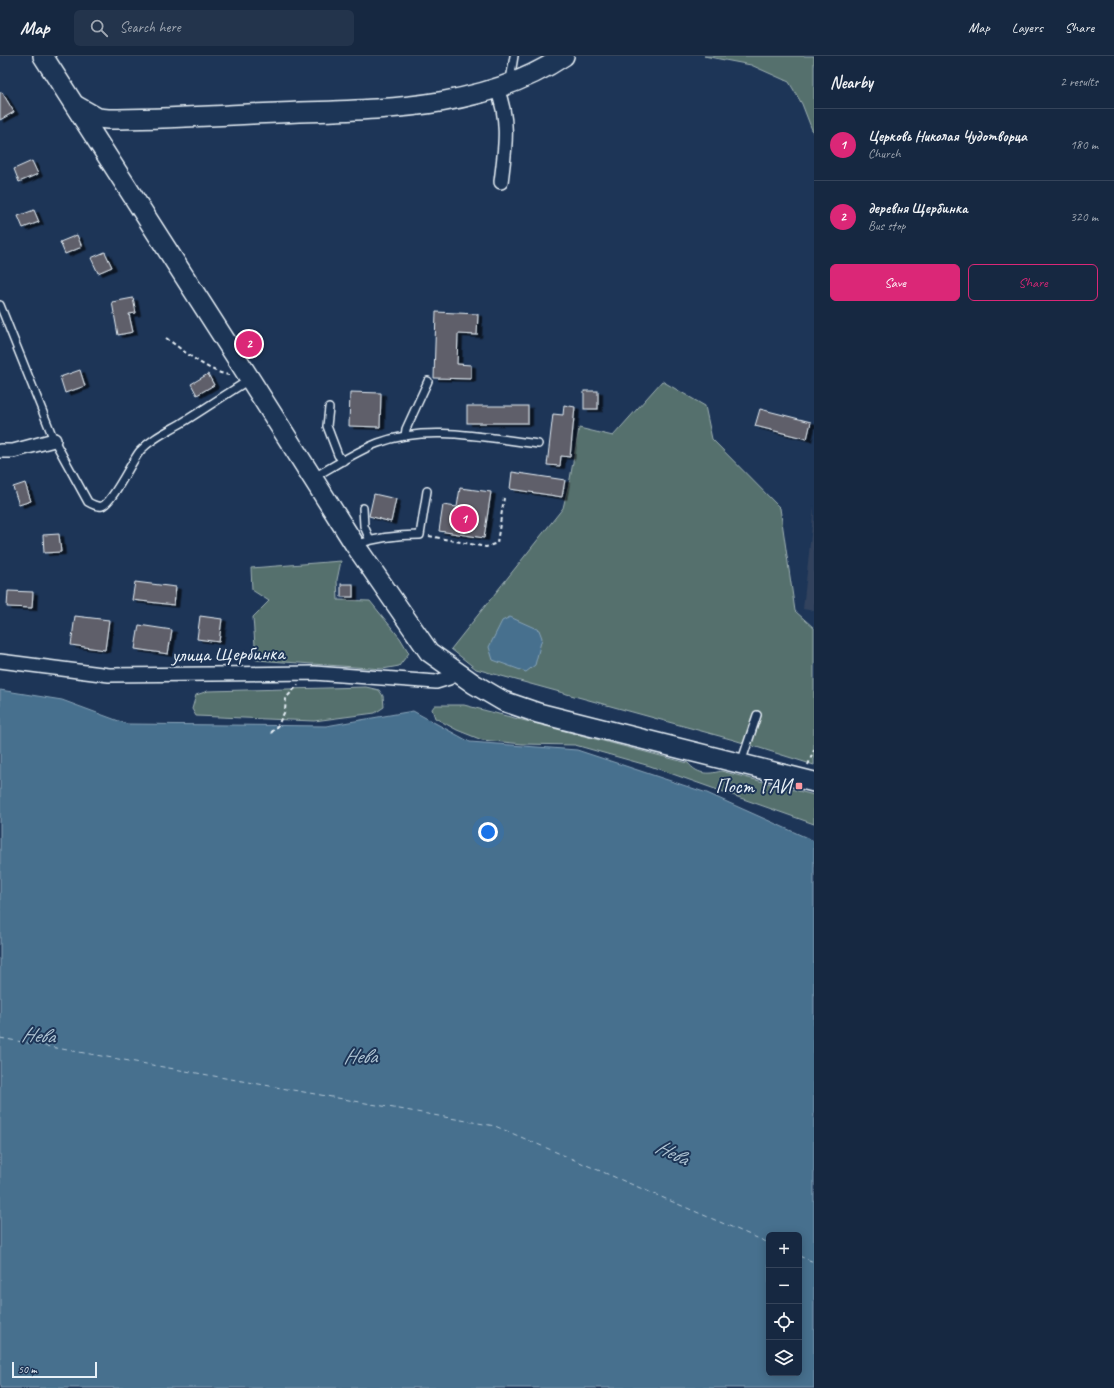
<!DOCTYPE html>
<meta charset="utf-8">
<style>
body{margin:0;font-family:Caveat,sans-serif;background:#23344c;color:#f1f3f6}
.controls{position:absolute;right:12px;bottom:12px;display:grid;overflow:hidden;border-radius:6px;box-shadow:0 2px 10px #0003}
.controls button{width:36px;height:36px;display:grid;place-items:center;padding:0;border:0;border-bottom:1px solid #35445a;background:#162841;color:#f1f3f6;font:20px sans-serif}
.scale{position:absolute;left:12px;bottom:10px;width:85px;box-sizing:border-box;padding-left:4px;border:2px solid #e8f1f8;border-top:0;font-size:11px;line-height:14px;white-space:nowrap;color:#e8f1f8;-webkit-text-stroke:3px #1d3557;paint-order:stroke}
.you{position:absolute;left:488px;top:776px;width:14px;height:14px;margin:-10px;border:3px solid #fff;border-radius:50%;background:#1a73e8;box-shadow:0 0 0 6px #1a73e833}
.badge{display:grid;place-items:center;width:26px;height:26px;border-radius:50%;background:#db2777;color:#fff;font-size:13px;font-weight:700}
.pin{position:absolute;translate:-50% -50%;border:2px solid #fff;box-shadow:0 1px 4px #0006}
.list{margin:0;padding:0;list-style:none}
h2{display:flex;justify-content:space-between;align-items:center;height:52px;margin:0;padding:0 16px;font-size:17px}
h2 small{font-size:13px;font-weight:400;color:#9ea6b1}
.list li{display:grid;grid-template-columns:26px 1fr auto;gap:12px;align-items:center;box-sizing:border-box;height:72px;padding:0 16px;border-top:1px solid #35445a}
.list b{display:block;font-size:15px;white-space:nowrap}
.list p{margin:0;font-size:13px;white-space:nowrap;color:#9ea6b1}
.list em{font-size:13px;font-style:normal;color:#9ea6b1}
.actions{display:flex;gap:8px;padding:12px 16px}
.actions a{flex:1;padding:9px 0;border:1px solid #db2777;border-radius:6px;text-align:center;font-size:14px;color:#db2777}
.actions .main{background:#db2777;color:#fff}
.icon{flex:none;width:22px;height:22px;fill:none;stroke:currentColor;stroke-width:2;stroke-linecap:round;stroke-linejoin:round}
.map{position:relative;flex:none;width:814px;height:1332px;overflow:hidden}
header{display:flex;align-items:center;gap:24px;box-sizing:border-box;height:56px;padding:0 20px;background:#162841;border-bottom:1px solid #35445a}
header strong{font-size:19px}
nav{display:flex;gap:22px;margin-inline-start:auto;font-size:14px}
.search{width:280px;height:36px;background:#23344c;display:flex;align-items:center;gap:10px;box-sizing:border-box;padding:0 14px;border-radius:6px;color:#9ea6b1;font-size:15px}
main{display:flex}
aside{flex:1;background:#162841}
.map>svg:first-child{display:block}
</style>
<header>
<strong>Map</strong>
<div class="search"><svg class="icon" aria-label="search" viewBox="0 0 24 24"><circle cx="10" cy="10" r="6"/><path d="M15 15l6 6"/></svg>Search here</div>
<nav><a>Map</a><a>Layers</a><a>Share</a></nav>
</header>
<main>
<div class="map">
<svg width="814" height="1332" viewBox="0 0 814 1332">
<defs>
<filter id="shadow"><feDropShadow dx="4.5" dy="2.5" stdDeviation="0" flood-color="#0009"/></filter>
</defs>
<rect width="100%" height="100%" fill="#1d3557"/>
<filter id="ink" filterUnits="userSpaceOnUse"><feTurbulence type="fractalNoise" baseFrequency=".025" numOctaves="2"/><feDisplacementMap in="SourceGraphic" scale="8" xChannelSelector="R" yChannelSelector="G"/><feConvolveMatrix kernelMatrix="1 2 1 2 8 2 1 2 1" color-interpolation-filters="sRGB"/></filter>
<g filter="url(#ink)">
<!-- built -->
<polygon fill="#31425d" points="814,450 814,555 803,553"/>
<!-- green -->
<g fill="#55706d" stroke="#9eb0b2">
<polygon points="704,0 814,0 814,79 802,48 789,26 751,9"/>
<polygon points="662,325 705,350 712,383 780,452 795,555 814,572 814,709 734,684 476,613 451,593 563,452 570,423 579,372 613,380"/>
<polygon points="341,505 337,524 338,544 370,545 400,582 409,597 399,610 383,613 256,604 253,561 269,545 252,534 251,512"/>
<polygon points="366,631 379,634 383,640 384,651 375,657 314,665 196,660 192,653 196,639 208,635"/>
<path d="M435 649H464L688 707C697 718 707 719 721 715L814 739V768L650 710 575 689 523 688 482 684 457 674 435 662 432 653Z"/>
</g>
<!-- water -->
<g fill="#466f8e" stroke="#87a3b8" fill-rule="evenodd">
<polygon points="510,561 539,574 542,582 535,609 526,616 493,604 489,591 502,565"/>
<path d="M0 634 62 644 127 668 326 670 413 655 470 686 577 694 707 737 814 785V1332H0ZM769 1179H799V1317H769Z"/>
</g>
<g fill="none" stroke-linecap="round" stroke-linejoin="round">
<!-- ferry -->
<g stroke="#afc4d3" stroke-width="1" stroke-dasharray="5 4" stroke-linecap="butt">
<polyline points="0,982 495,1070 769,1187"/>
<polyline points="799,1200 814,1206"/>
</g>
</g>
<!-- building -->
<g fill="#5f5f6a" stroke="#e8f1f8" filter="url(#shadow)">
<polygon points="2,36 14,56 0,64 0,37"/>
<polygon points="32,105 38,118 19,126 14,113"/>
<polygon points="34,154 39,166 23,172 18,160"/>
<polygon points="77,179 82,191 65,198 60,186"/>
<polygon points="105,196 112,211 98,217 91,202"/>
<polygon points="133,242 136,257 129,258 133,276 118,279 112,246"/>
<polygon points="436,256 478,258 477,279 458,278 457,308 471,309 471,323 434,322"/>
<polygon points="80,314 85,330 65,337 60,321"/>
<polygon points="208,318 214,329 197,339 191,328"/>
<rect x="584" y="335" width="14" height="18"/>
<polygon points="350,336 381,337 380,371 349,370"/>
<polygon points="564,349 575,351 570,401 561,400 560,410 547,409 553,358 563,359"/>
<rect x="467" y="350" width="61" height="17"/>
<polygon points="760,353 811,366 807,383 755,370"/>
<polygon points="512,416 565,424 562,441 510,433"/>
<polygon points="25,427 31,445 19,449 13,431"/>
<polygon points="460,432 491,436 484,482 439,475 443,449 457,451"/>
<polygon points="374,438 396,443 391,466 369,460"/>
<polygon points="59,478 61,496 44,497 43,479"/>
<polygon points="135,526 176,531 174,549 132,544"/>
<rect x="341" y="528" width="12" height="13"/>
<polygon points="8,535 33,536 32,552 7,551"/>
<polygon points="75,560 109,564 105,594 71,589"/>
<polygon points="200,560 222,563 219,586 197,583"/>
<polygon points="139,569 172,574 168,598 135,593"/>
</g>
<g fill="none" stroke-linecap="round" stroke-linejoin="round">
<defs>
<g id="lane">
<polyline points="510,24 514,0"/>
<path d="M0 249 54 384 88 446C93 449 97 451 102 450 113 446 131 406 140 395 151 383 166 376 180 368 203 354 226 338 249 324"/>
<polyline points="329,352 327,370 338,399 343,405"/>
<polyline points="405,380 406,373 428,325"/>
<path d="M314 421C334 410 357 395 378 387 428 368 487 382 538 388"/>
<polyline points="363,452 364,470 370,484"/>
<path d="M355 489C377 481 397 479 420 479L427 435"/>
<polyline points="741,707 757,659"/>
</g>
<g id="street">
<path d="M497 33C510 65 505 93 501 126"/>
<polyline points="0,395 13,395 54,384"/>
<polyline points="0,605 109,619 314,617 436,626 449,622 454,614"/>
</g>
<g id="secondary">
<polyline points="43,0 250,323 355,489 429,596 474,628 503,645 538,657 814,726"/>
<path d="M75 49 98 62 108 63C164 63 221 59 277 57 374 53 481 56 564 0"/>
</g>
</defs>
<!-- lane casing -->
<use href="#lane" stroke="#e8f1f8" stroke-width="10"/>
<!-- street casing -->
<use href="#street" stroke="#e8f1f8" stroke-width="16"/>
<!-- secondary casing -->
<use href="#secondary" stroke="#e8f1f8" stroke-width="22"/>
<!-- path -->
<g stroke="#e8f1f8" stroke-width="2" stroke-dasharray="4 3" stroke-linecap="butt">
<path d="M166 282C183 294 209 317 230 319"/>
<polyline points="429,480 486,491 497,487 504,442"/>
<polyline points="271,677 278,669 285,655 286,642 298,629"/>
<polyline points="808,709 814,694"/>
</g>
<!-- lane -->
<use href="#lane" stroke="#1d3557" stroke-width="7"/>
<!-- street -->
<use href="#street" stroke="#1d3557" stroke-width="13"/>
<!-- secondary -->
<use href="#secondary" stroke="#1d3557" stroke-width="19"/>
</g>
</g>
<!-- markers -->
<rect fill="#ff9aa2" stroke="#1d3557" stroke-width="1.5" x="795" y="726" width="8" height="8" rx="2"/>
<g text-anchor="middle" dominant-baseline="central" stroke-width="4" stroke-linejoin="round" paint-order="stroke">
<!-- street labels -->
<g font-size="20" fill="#e8f1f8" stroke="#1d3557">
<text transform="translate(228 598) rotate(-1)">улица Щербинка</text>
</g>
<!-- poi labels -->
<g font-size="20" fill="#e8f1f8" stroke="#1d3557" text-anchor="end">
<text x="791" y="730">Пост ГАИ</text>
</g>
<!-- water labels -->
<g font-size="21" font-style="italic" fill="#afc4d3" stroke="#1d3557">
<text transform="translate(38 979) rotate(4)">Нева</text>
<text x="360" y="1000">Нева</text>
<text transform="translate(672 1096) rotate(26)">Нева</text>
</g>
</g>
</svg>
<div class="controls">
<button>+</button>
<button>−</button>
<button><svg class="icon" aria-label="locate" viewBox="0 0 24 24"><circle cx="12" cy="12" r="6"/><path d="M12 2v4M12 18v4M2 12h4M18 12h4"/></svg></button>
<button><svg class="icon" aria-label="layers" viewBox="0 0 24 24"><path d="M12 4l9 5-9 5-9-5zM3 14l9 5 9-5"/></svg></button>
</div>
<div class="scale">50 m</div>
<div class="you"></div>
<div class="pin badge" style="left:464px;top:463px">1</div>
<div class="pin badge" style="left:249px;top:288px">2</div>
</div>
<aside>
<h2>Nearby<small>2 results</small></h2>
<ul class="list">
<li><span class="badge">1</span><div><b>Церковь Николая Чудотворца</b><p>Church</p></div><em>180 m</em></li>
<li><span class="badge">2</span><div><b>деревня Щербинка</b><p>Bus stop</p></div><em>320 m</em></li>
</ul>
<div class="actions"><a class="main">Save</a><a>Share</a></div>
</aside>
</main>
